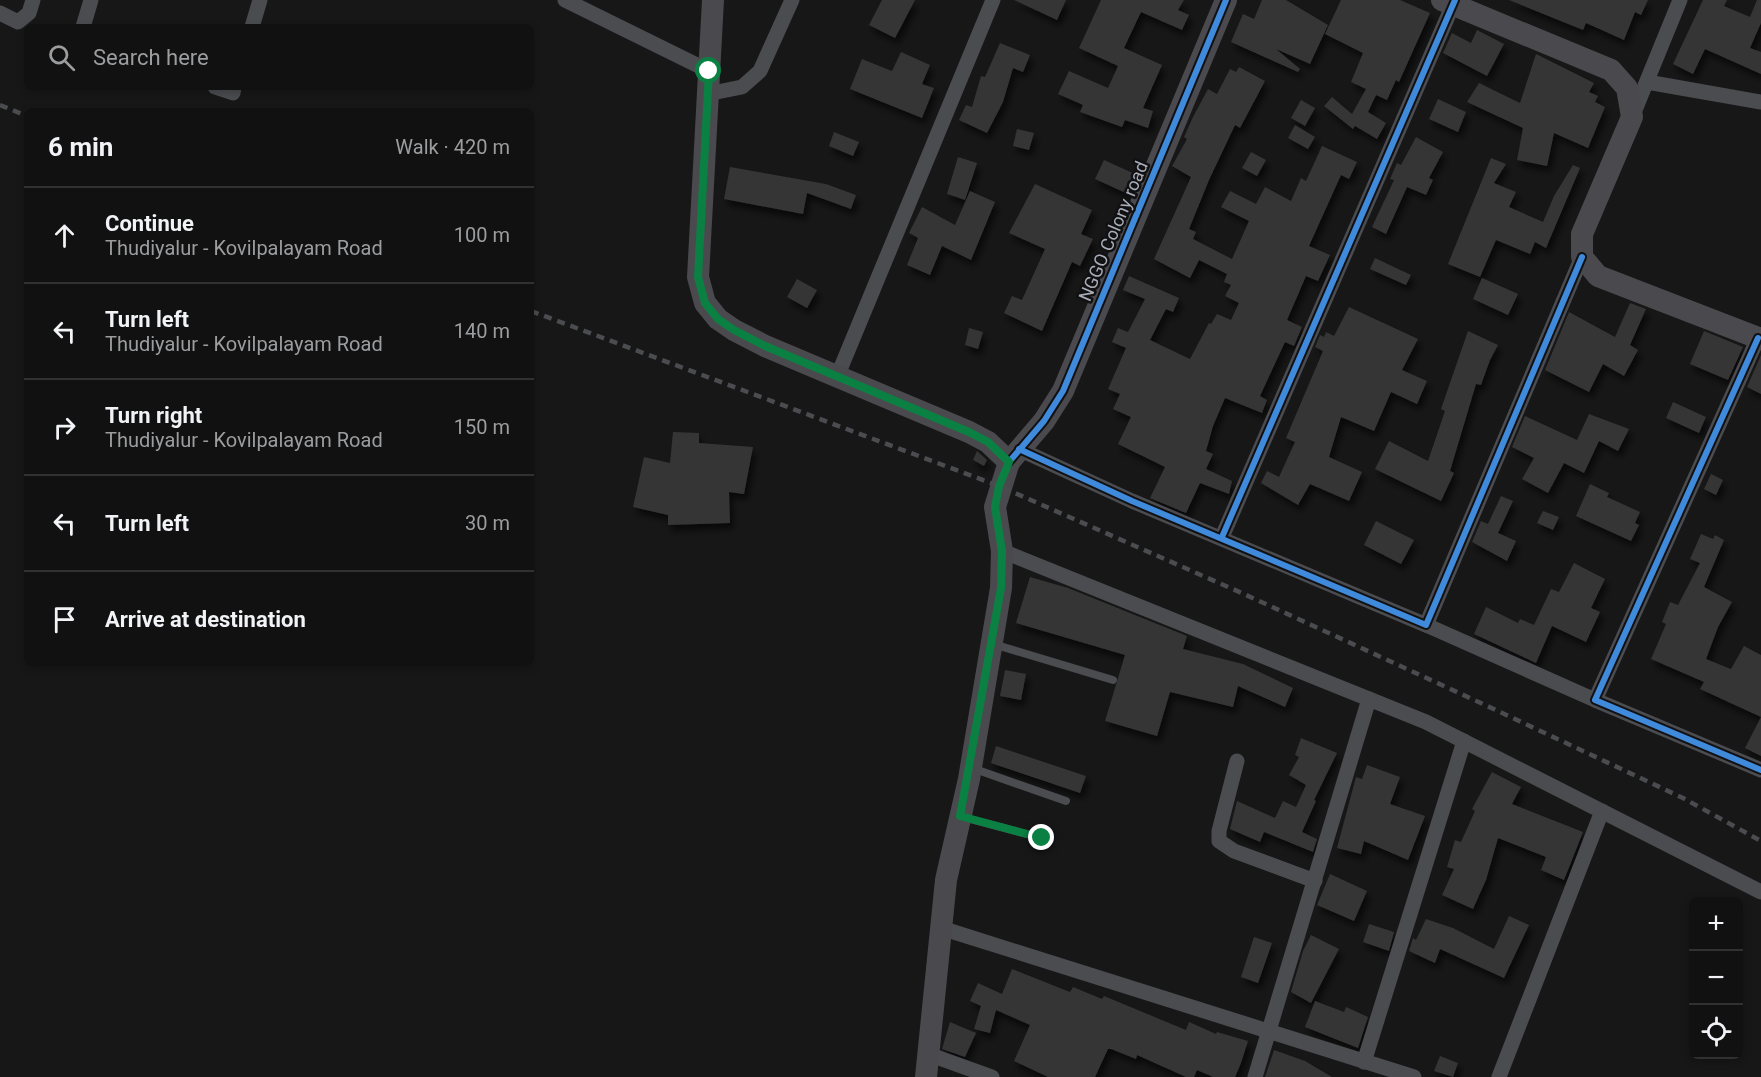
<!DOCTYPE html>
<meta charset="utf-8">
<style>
body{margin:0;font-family:Roboto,sans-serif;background:#1e1f1f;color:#f1f3f6}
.controls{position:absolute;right:18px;bottom:18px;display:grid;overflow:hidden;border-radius:9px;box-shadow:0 3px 9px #0003}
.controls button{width:54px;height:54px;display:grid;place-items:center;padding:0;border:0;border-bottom:2px solid #303131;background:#111;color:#f1f3f6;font:30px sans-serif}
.stop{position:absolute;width:18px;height:18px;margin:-14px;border:4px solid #0b8043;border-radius:50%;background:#fff}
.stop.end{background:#0b8043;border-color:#fff;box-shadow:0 2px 6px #0008}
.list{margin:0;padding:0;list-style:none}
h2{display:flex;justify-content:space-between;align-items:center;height:78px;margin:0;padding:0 24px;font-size:26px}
h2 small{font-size:20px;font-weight:400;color:#9c9d9f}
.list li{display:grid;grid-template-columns:39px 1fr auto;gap:18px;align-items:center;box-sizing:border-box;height:96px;padding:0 24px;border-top:2px solid #303131}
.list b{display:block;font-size:22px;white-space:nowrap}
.list p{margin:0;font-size:20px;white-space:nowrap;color:#9c9d9f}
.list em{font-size:20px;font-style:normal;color:#9c9d9f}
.icon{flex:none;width:33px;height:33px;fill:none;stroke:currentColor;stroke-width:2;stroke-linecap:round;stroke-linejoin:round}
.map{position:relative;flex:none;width:1761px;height:1077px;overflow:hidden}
.search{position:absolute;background:#111;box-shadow:0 3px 9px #0003;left:24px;top:24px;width:510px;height:66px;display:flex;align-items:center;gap:15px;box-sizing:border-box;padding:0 21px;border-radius:9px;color:#9c9d9f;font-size:22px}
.panel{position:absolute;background:#111;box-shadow:0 3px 9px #0003;left:24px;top:108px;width:510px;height:558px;border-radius:9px}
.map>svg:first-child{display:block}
</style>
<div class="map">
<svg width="1761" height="1077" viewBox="0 0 1761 1077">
<defs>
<filter id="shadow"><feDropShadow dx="3.5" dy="6" stdDeviation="3" flood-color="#0009"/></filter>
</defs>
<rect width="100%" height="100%" fill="#171717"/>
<!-- building -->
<g fill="#353536" filter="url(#shadow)">
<polygon points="882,0 915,0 895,38 869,25"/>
<polygon points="1014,0 1066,0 1057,20"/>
<polygon points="1101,0 1184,0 1178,10 1189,15 1182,30 1141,12 1124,48 1162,65 1143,108 1153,111 1148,128 1125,120 1122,127 1080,112 1083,105 1058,94 1069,71 1108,88 1118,66 1079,48"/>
<polygon points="1262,0 1286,0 1328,25 1310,64 1276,49 1300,69 1298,72 1231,42 1243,14 1254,19"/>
<polygon points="1341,0 1400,0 1430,13 1399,82 1396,80 1387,100 1376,95 1368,112 1386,123 1377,139 1355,126 1353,129 1324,106 1332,97 1352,114 1366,89 1351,82 1363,53 1325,34"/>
<polygon points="1509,0 1648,0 1641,15 1635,12 1624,40 1586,23 1583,30"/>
<polygon points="1703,0 1727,0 1724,6 1750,17 1757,0 1761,0 1761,23 1750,48 1761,52 1761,74 1705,49 1693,74 1673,64"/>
<polygon points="1477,30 1504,44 1487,76 1443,53 1452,33 1471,43"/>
<polygon points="1000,43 1030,55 1023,72 1013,68 1003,102 987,133 959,120 966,105 972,107 981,76 985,77"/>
<polygon points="901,52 930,65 922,84 934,88 922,118 850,89 862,59 892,71"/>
<polygon points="1536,54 1594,83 1589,92 1598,96 1595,102 1605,107 1588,148 1554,133 1547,166 1517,160 1523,128 1467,102 1479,83 1520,103"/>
<polygon points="1239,67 1265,81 1240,128 1235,125 1209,180 1189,229 1196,232 1193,239 1232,259 1249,221 1221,207 1230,191 1256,204 1265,187 1291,201 1301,178 1306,181 1322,146 1357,162 1349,179 1341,175 1309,246 1330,255 1318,281 1306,276 1287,320 1302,327 1294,346 1285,342 1260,396 1267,400 1262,413 1225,398 1213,426 1206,451 1213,454 1206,469 1232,481 1229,494 1200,483 1186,513 1150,498 1165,467 1118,444 1131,417 1113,409 1120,394 1108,389 1126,348 1112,342 1118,328 1128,332 1145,299 1123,290 1129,276 1179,298 1173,312 1166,309 1150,340 1190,359 1209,323 1211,324 1217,314 1231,320 1239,303 1225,296 1231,285 1224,282 1227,274 1199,260 1190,278 1154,259 1191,177 1172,166 1187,139 1184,137 1193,117 1208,89 1217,94 1230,69 1236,72"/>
<polygon points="1438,99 1466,112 1458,132 1429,119"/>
<polygon points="1301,100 1315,108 1305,126 1291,118"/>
<polygon points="1295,125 1315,137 1308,149 1288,138"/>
<polygon points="1017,129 1034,133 1029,150 1013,146"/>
<polygon points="834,132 859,142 853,156 829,146"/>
<polygon points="1416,137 1443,152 1429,178 1433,180 1426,195 1407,187 1386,234 1372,227 1394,180 1390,179 1397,163 1401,165"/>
<polygon points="1251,152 1266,160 1257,176 1242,168"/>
<polygon points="958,157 977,163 965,200 947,194"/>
<polygon points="1491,158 1506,164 1494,183 1516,192 1509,207 1543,222 1554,196 1573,165 1580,168 1546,248 1535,242 1530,254 1496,240 1480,277 1448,264"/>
<polygon points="1104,160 1137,175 1128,194 1095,179"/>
<polygon points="730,167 826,184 856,195 851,209 807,193 803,214 724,199"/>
<polygon points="1035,184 1092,210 1081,234 1093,239 1080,266 1072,262 1042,331 1004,313 1012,296 1022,300 1045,249 1009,233"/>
<polygon points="970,191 995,202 971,260 942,246 930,275 907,265 918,238 909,233 922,207 955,225"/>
<polygon points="1375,258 1411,275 1406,285 1370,269"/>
<polygon points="1482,278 1518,294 1508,315 1473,299"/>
<polygon points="797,279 817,290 807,308 787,297"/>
<polygon points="1630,303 1646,309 1630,345 1638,350 1624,376 1603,364 1589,392 1545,370 1569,312 1615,337"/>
<polygon points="1349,307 1418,339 1402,370 1427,381 1417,404 1391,392 1374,431 1341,417 1329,457 1362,472 1349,501 1310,484 1298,505 1261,483 1267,471 1279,477 1295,442 1286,438 1323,351 1315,347 1320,335 1324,337 1326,332 1334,336"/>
<polygon points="969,328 983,332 978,349 965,345"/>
<polygon points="1468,331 1498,345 1490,360 1481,385 1476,384 1450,471 1454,473 1441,501 1375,469 1389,441 1428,461 1445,411 1441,409"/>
<polygon points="1704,331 1743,347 1728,380 1690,364"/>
<polygon points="1761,355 1761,394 1747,387"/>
<polygon points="1673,402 1706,417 1699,433 1666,418"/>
<polygon points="1589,414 1629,429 1618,451 1599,441 1584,473 1564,463 1548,493 1522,479 1534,458 1512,447 1525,416 1577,440"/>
<polygon points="673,432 699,433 699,443 753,447 744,494 729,492 730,523 668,525 668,515 633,507 644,457 670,463"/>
<polygon points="977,451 987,460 984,466 973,460"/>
<polygon points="1711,474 1723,480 1716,495 1704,489"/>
<polygon points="1590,484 1609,493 1607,497 1640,512 1635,523 1639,525 1631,541 1576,516"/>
<polygon points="1501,496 1513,501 1498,533 1516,541 1507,561 1472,542 1481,521 1488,524"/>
<polygon points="1543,511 1559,517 1553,530 1537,523"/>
<polygon points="1376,521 1414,540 1401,564 1364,545"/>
<polygon points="1701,534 1713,539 1715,535 1724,540 1704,587 1732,602 1718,627 1706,659 1731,669 1744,646 1761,655 1761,756 1745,748 1761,717 1700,689 1704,682 1651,659 1666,624 1662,622 1670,602 1678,605 1700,563 1690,559"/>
<polygon points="1574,563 1605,579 1591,608 1600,612 1586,642 1552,626 1536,663 1474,634 1486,607 1518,623 1520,619 1534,625 1551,589 1559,592"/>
<polygon points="1030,577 1068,588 1187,636 1183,649 1243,664 1293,688 1285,707 1238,686 1233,707 1170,692 1157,736 1105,721 1125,655 1016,623"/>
<polygon points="1005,670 1026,674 1021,700 1000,696"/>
<polygon points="1301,738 1337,753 1314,800 1316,801 1302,832 1317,839 1313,852 1264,832 1260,842 1230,829 1237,801 1275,818 1283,801 1296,807 1306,785 1289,775 1299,757 1295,755"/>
<polygon points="996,746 1086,776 1080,793 991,763"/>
<polygon points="1367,765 1400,777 1390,804 1425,816 1408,860 1364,841 1361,854 1337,848 1356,777 1362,779"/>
<polygon points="1492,772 1521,787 1512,804 1583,832 1564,880 1541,870 1546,857 1498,838 1486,880 1473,909 1442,895 1454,869 1447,867 1455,840 1461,842 1475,811 1472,809"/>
<polygon points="1330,874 1367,891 1354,921 1317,905"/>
<polygon points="1509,916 1529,925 1504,978 1440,949 1435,963 1409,951 1413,938 1416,940 1426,919 1453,928 1494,949"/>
<polygon points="1369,924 1394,932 1389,951 1363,942"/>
<polygon points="1311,935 1339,949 1311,1003 1291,992 1303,951"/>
<polygon points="1254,937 1272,943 1258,983 1241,977"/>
<polygon points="1012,969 1070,992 1073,987 1102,999 1104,996 1186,1030 1189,1022 1216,1034 1217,1032 1248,1041 1241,1063 1235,1077 1213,1077 1197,1070 1194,1077 1186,1077 1137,1055 1136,1059 1111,1049 1108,1049 1095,1077 1048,1077 1014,1061 1030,1025 996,1010 990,1033 974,1029 981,1006 970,1001 978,983 1002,994"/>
<polygon points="1315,1001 1344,1012 1346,1007 1368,1017 1358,1048 1305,1027"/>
<polygon points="950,1022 976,1033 965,1057 942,1049"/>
<polygon points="1274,1050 1305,1061 1332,1077 1265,1077"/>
<polygon points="1440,1056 1458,1063 1453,1077 1434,1071"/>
</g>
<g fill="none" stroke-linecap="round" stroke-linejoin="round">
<!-- lane -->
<g stroke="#4b4c50" stroke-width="8">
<polyline points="993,644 1113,680"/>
<polyline points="972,768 1066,801"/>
<polyline points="962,817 1042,838"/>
</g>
<!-- street -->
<g stroke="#4b4c50" stroke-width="15">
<polyline points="565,0 709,71"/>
<polyline points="0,13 18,22 29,13 33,0"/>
<polyline points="83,27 91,0"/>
<polyline points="252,27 260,0"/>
<polyline points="1647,82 1761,102"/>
<polyline points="215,87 233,93 234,87"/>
<polyline points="707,94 742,87 760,71 792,0"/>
<polyline points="1633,115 1680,0"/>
<polyline points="1758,338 1595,700 1761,770"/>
<polyline points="837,377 993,0"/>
<polyline points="1019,449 1132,501 1426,625 1582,257"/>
<polyline points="1222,537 1455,0"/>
<polyline points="1002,551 1426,722 1761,892"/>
<polyline points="1426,625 1595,700"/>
<polyline points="1237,761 1219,831 1219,841 1234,851 1315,881"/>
<polyline points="941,928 1414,1077"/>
<polyline points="928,1054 992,1077"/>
<polyline points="1364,1062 1464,741"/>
<polyline points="1255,1077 1369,699"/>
<polyline points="1499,1077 1602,811"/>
</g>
<!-- secondary -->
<g stroke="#4a4a4e" stroke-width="22">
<polyline points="713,0 698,277 705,303 718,319 734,330 765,346 969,432 988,442 1009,462 995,507 1002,551 1001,588 969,779 946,880 926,1077"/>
<polyline points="1442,0 1611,70 1627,88 1632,117 1582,234 1582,257 1598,276 1761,339"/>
<polyline points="1009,462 1044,421 1063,391 1226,0"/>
</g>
<!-- rail -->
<g stroke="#4b4c4f" stroke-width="4.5" stroke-dasharray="8 6" stroke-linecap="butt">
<polyline points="0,105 27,116"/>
<polyline points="531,311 999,486 1244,594 1483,704 1683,798 1761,841"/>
</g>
<defs>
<g id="cycleway">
<polyline points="1758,338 1595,700 1761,770"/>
<polyline points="1019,449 1132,501 1426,625 1582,257"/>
<polyline points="1009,462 1044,421 1063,391 1226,0"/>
<polyline points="1222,537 1455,0"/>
</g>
</defs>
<!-- cycleway casing -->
<use href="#cycleway" stroke="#111113" stroke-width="10"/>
<!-- cycleway -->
<use href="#cycleway" stroke="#408adc" stroke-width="6"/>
</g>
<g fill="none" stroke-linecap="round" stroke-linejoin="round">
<!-- route -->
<polyline stroke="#0b8043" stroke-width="8" points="709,71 698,277 705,303 718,319 734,330 765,346 969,432 988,442 1009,462 999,486 995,507 1002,551 1001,588 960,816 1042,838"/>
</g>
<g text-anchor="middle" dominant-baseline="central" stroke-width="5" stroke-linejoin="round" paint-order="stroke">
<!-- street labels -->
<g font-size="18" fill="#a8adb8" stroke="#111113">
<text transform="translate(1113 231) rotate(-67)">NGGO Colony road</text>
</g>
</g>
</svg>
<div class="controls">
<button>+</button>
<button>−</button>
<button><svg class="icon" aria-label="locate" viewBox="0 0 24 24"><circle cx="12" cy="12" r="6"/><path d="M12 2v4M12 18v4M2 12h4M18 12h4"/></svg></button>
</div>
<div class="stop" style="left:709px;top:71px"></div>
<div class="stop end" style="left:1042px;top:838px"></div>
<div class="search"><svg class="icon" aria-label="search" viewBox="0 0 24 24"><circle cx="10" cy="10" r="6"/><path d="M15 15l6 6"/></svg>Search here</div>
<section class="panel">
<h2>6 min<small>Walk · 420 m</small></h2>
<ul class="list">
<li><svg class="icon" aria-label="ahead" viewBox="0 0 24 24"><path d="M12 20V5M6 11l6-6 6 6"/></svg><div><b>Continue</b><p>Thudiyalur - Kovilpalayam Road</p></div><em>100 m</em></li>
<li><svg class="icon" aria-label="left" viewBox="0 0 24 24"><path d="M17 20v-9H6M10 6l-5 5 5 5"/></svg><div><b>Turn left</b><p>Thudiyalur - Kovilpalayam Road</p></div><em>140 m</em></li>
<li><svg class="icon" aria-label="right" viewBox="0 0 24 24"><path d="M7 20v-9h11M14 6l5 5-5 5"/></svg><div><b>Turn right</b><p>Thudiyalur - Kovilpalayam Road</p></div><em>150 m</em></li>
<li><svg class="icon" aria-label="left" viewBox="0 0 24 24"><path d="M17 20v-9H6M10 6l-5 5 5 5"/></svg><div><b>Turn left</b></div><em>30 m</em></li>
<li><svg class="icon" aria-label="arrive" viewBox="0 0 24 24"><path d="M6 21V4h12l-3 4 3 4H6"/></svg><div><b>Arrive at destination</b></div></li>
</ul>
</section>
</div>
